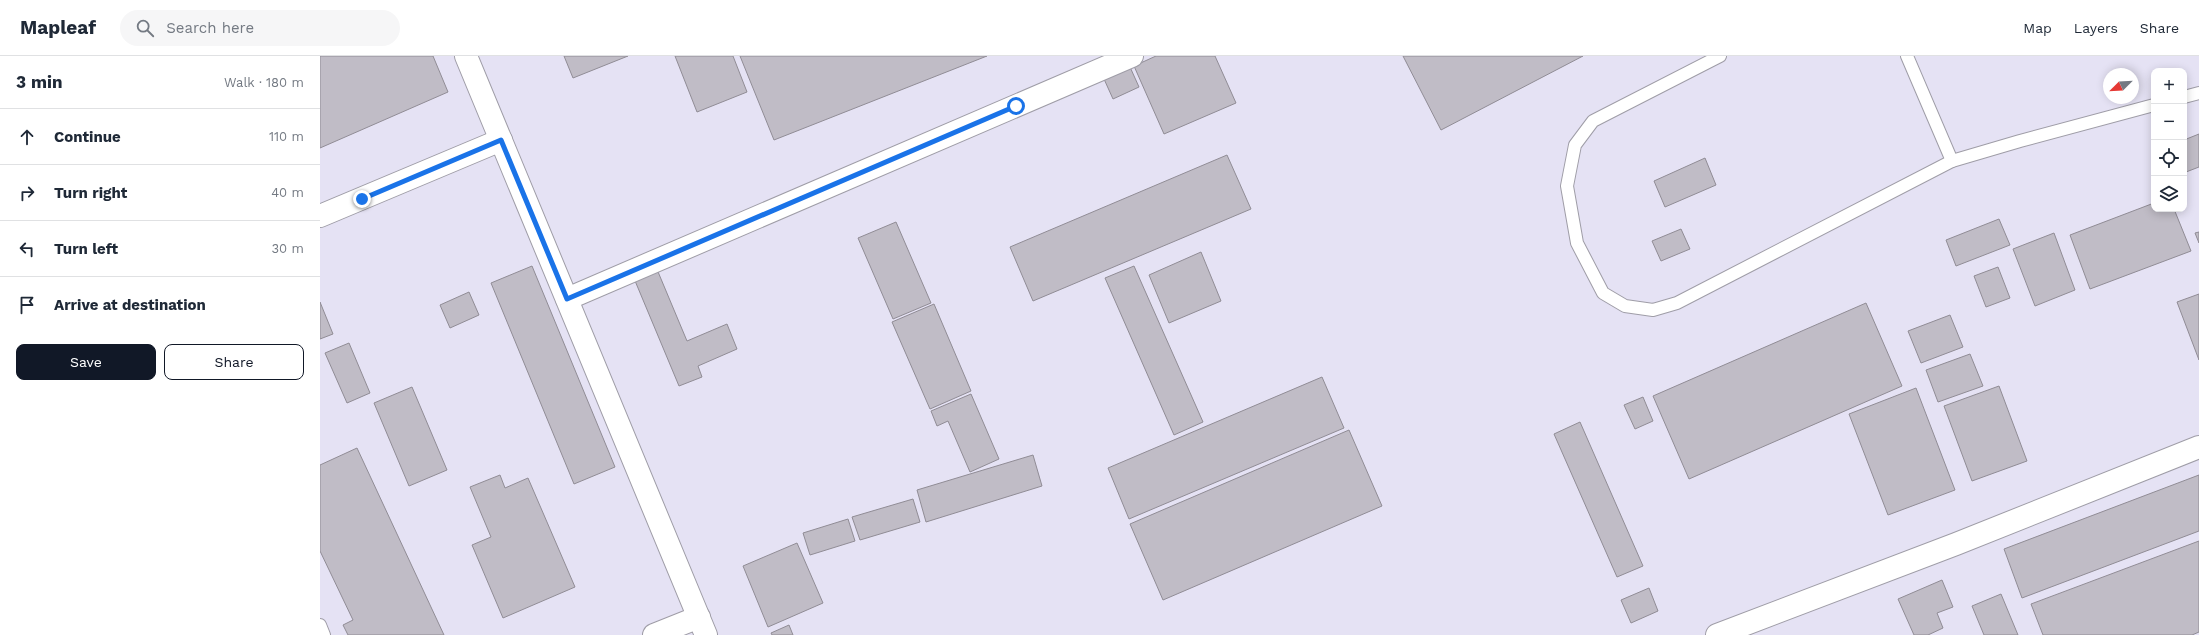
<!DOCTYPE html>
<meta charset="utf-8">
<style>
body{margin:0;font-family:"Work Sans",sans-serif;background:#f6f6f7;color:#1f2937}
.controls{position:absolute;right:12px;top:12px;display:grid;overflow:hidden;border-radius:8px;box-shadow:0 2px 10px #0003}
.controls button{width:36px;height:36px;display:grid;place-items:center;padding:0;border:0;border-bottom:1px solid #e0e1e3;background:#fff;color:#1f2937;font:20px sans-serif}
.compass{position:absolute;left:1783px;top:12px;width:36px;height:36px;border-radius:50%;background:#fff;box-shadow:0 2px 10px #0003;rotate:246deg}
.stop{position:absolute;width:12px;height:12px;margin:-9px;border:3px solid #1a73e8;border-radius:50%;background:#fff}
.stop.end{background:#1a73e8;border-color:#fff;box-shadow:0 1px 4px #0008}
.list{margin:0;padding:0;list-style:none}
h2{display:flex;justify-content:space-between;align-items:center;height:52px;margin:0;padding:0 16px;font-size:17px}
h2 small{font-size:13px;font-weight:400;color:#747a83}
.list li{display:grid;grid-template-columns:26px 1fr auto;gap:12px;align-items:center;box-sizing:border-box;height:56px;padding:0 16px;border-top:1px solid #e0e1e3}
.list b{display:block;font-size:15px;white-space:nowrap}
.list em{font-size:13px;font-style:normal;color:#747a83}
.actions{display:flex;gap:8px;padding:12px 16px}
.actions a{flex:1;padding:9px 0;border:1px solid #111827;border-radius:8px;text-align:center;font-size:14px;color:#111827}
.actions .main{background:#111827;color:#fff}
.icon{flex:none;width:22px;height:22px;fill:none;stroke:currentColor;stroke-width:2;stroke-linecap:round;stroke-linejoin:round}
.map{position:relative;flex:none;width:1879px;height:579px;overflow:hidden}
header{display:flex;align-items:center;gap:24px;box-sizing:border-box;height:56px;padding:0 20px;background:#fff;border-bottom:1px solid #e0e1e3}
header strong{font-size:19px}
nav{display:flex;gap:22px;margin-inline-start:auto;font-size:14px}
.search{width:280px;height:36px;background:#f6f6f7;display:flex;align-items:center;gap:10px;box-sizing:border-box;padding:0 14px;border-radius:22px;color:#747a83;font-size:15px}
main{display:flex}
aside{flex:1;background:#fff}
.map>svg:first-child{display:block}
</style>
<header>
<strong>Mapleaf</strong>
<div class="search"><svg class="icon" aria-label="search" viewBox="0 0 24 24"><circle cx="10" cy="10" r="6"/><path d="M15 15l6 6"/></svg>Search here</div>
<nav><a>Map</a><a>Layers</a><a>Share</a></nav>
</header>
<main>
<aside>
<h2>3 min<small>Walk · 180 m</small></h2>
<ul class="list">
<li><svg class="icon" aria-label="ahead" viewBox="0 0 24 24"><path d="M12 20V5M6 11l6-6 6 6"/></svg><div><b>Continue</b></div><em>110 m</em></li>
<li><svg class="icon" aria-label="right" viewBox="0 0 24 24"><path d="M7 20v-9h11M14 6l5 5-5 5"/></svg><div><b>Turn right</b></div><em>40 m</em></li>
<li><svg class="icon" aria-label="left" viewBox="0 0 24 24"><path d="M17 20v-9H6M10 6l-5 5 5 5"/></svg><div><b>Turn left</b></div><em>30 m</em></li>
<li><svg class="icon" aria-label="arrive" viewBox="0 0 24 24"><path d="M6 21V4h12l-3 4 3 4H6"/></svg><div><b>Arrive at destination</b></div></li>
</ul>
<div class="actions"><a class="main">Save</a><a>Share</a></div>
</aside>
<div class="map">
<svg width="1879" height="579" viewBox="0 0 1879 579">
<rect width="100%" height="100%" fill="#efedf8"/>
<!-- built -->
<path fill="#e5e2f4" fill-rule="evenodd" d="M0 0H1879V579H0ZM1834 15H1864V153H1834ZM1789 18H1813V42H1789Z"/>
<!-- building -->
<g fill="#c0bcc6" stroke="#908c95">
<polygon points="0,0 113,0 128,36 0,92"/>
<polygon points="244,0 308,0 253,22"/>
<polygon points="355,0 413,0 427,36 377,56"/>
<polygon points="420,0 667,0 454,84"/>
<polygon points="836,0 895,0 916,47 844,78 814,10"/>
<polygon points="1083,0 1263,0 1121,74"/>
<polygon points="810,11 819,31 793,43 784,23"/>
<polygon points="1879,78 1879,111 1866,116 1864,110 1864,84"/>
<polygon points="907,99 931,153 713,245 690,191"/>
<polygon points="1385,102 1396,129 1345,151 1334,125"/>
<polygon points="1834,147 1834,153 1854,153 1871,195 1770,233 1750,179"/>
<polygon points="1679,163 1690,189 1636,210 1626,184"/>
<polygon points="576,166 611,247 573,263 538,182"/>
<polygon points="1361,173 1370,193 1341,205 1332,185"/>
<polygon points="1879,176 1879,187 1875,177"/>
<polygon points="1734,177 1755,234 1715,250 1693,193"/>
<polygon points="881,196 901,245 849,267 829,219"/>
<polygon points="212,210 295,411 254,428 171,227"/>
<polygon points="814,210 883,366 854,379 785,222"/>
<polygon points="336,211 367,285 407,268 417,293 378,310 382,321 359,330 313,220"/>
<polygon points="1678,211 1690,242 1666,251 1654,220"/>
<polygon points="149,236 159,259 130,272 120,249"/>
<polygon points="1879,238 1879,304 1857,246"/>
<polygon points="0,246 13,278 0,283"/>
<polygon points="1546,247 1582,330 1369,423 1333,340"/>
<polygon points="614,248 651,335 610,353 572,266"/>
<polygon points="1630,259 1643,291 1601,307 1588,275"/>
<polygon points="29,287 50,337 27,347 5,297"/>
<polygon points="1650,298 1663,330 1618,346 1606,314"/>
<polygon points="1002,321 1024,372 809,463 788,412"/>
<polygon points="1679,330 1707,405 1652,425 1624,350"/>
<polygon points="92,331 127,414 89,430 54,347"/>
<polygon points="1596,332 1635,434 1568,459 1529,358"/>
<polygon points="651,338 679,403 650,416 628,365 617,370 611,355"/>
<polygon points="1323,341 1333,365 1315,373 1304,349"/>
<polygon points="1260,366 1323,510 1297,521 1234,378"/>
<polygon points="1029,374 1062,450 843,544 810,468"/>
<polygon points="37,392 124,579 28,579 23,569 33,564 0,495 0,409"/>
<polygon points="713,399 722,430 606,466 597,434"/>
<polygon points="180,419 185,432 208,422 255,531 183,562 152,489 171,481 150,431"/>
<polygon points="1879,419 1879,475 1702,542 1684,493"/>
<polygon points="593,443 600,466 540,484 532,461"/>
<polygon points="528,463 535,485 490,499 483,477"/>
<polygon points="1879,485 1879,576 1872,579 1723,579 1711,548"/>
<polygon points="477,487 503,547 448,571 423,510"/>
<polygon points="1622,524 1633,551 1617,557 1623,572 1608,579 1594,579 1578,543"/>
<polygon points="1329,532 1338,555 1311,567 1301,544"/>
<polygon points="1681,538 1698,579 1664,579 1652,550"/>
<polygon points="469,569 473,579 452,579 451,577"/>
</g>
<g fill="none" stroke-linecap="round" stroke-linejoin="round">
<defs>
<g id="service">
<polyline points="1400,0 1273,65 1255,89 1247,130 1257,187 1283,237 1305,250 1333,254 1357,247 1632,105 1700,85 1834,49"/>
<polyline points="1587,0 1632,105"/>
<polyline points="1864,41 1879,37"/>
<polyline points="0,569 4,579"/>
</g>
<g id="minor">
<polyline points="146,0 386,579"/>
<polyline points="0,160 181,84"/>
<polyline points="247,243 812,0"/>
<polyline points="334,579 379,561"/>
<polyline points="1397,579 1636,488 1879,391"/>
</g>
</defs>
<!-- service casing -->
<use href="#service" stroke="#9f9da7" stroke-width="14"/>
<!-- minor casing -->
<use href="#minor" stroke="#9f9da7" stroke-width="24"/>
<!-- service -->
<use href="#service" stroke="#fff" stroke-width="12"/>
<!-- minor -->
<use href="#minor" stroke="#fff" stroke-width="22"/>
</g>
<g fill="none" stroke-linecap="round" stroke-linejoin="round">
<!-- route -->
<polyline stroke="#1a73e8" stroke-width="5" points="42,143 181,84 247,243 696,50"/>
</g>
</svg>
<div class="controls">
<button>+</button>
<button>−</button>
<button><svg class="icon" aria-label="locate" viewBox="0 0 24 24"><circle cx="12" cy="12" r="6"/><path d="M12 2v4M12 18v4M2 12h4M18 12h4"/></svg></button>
<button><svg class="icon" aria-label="layers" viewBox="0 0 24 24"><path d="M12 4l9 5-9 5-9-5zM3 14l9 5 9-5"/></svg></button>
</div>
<svg class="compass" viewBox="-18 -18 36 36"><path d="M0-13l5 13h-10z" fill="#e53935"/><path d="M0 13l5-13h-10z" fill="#747a83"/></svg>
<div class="stop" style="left:696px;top:50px"></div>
<div class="stop end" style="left:42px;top:143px"></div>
</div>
</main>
